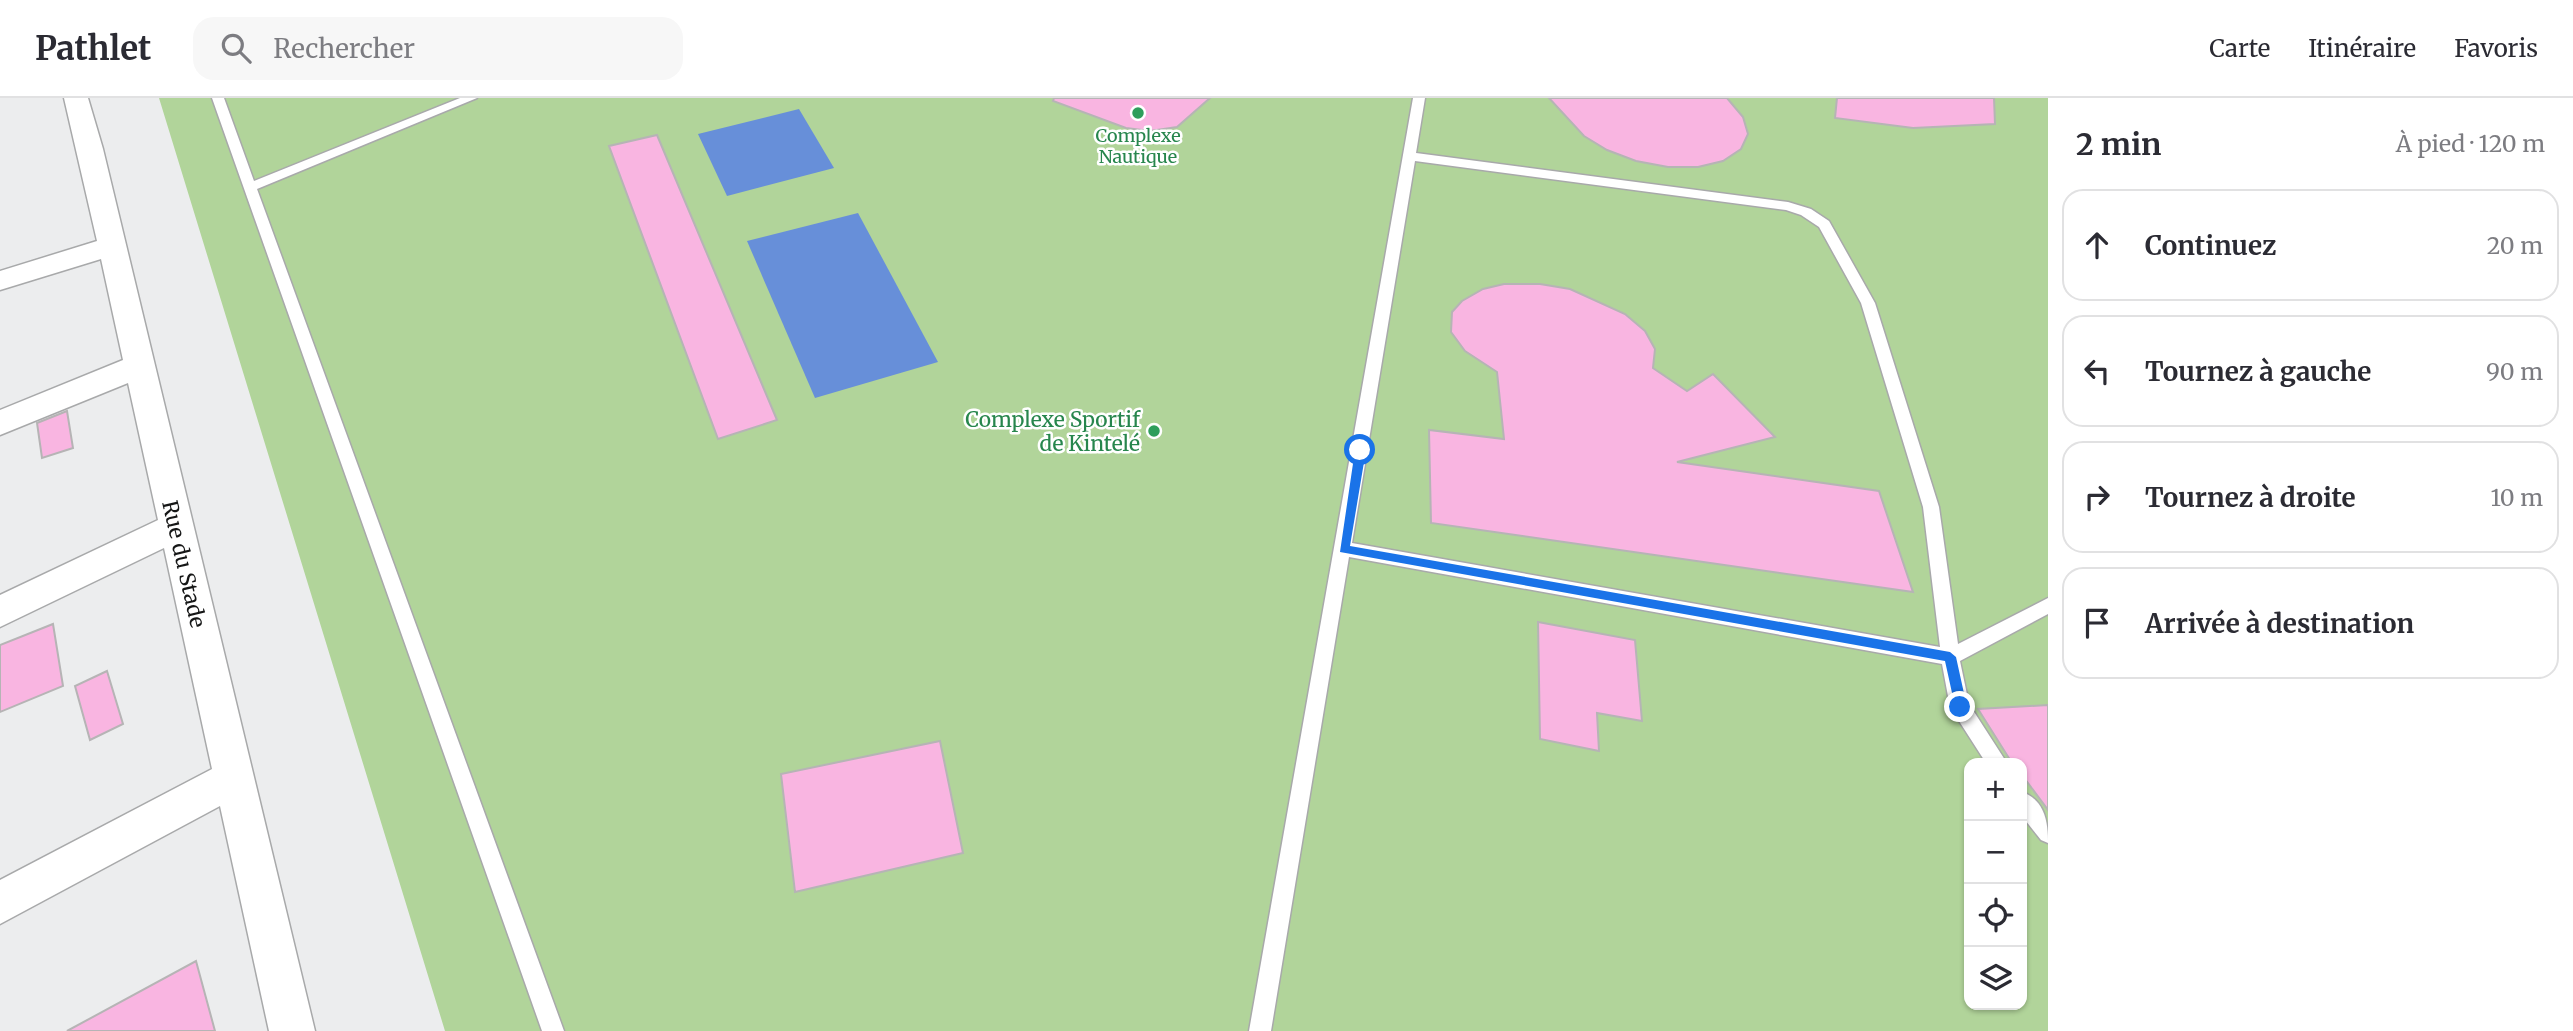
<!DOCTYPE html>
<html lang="fr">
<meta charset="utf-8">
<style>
body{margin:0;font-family:Merriweather,serif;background:#f7f7f7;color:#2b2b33}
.controls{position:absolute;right:21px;bottom:21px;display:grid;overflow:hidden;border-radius:14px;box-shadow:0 2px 5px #0004}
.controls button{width:63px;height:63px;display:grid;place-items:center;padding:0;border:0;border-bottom:2px solid #e1e1e2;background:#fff;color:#2b2b33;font:35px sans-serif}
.stop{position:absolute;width:21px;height:21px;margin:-16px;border:5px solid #1a73e8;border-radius:50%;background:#fff}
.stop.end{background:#1a73e8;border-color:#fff;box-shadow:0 2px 7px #0008}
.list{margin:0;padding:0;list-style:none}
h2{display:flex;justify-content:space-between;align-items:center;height:91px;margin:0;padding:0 28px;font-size:30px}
h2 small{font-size:23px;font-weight:400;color:#7c7c81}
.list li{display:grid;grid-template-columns:46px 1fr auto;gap:21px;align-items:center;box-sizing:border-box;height:112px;margin:0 14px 14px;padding:0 14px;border:2px solid #e1e1e2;border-radius:21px}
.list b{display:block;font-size:26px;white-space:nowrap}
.list em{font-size:23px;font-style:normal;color:#7c7c81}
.icon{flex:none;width:38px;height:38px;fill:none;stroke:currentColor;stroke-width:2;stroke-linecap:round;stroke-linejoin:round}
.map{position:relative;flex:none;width:2048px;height:933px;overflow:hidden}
header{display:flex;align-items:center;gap:42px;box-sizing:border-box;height:98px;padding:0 35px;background:#fff;border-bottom:2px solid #e1e1e2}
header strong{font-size:33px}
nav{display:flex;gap:38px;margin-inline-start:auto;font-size:24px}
.search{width:490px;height:63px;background:#f7f7f7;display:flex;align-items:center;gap:18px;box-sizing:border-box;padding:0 24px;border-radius:21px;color:#7c7c81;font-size:26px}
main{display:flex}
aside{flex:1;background:#fff}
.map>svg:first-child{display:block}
</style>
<header>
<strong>Pathlet</strong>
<div class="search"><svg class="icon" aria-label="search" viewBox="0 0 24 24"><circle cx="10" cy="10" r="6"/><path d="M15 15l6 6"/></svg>Rechercher</div>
<nav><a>Carte</a><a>Itinéraire</a><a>Favoris</a></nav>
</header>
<main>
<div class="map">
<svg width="2048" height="933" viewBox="0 0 2048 933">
<rect width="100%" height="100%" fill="#ecedee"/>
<!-- green -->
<path fill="#b1d49a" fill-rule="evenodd" d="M159 0H2048V933H445ZM1969 665H2022V907H1969Z"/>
<!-- water -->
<g fill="#678fd9">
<polygon points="799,11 834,70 727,98 698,36"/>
<polygon points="858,115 938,264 815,300 747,143"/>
</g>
<!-- building -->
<g fill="#f9b5e1" stroke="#b6b4b5" stroke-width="2">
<polygon points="1054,0 1210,0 1177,29 1150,33 1126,30 1053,3"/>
<polygon points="1549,0 1727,0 1743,19 1748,36 1741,51 1723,63 1698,69 1668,69 1636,63 1607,52 1584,38"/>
<polygon points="1837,0 1994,0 1995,26 1913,30 1835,20"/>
<polygon points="657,37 777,322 718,341 609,48"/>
<polygon points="1504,186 1540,186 1570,191 1625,216 1645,233 1655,251 1653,270 1687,293 1713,276 1775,339 1677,364 1879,393 1913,494 1431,425 1429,332 1504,341 1497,274 1465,253 1451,234 1452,214 1462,203 1483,191"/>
<polygon points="67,313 73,350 42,360 37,325"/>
<polygon points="1538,524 1635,542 1642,623 1597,615 1599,653 1540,641"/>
<polygon points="53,526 63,588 0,614 0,547"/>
<polygon points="107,573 123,626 90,642 75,588"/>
<polygon points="2048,607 2048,712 2022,677 2022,665 2012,665 1978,611"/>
<polygon points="940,643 963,755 795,794 781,676"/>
<polygon points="196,863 215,933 67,933"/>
</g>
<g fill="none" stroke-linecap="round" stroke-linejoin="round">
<defs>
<g id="service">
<polygon points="212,0 224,0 254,83 460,0 477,0 257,91 564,933 542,933"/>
<path d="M1413 0H1425L1416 55 1788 104 1811 111 1829 123 1875 205 1939 409 1958 546 2048 500V516L1960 563 1969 606 2007 665H1986L1950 609 1942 566 1349 459 1271 933H1249ZM1415 63 1786 112 1801 117 1819 129 1861 205 1923 409 1940 549 1352 445Z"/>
<path d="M2022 694C2045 702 2048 724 2048 745L2041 742 2022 718Z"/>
</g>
<polygon id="minor" points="64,0 88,0 103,51 315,933 269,933 220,708 0,826 0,782 212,671 164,450 0,529 0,497 158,422 128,285 0,337 0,312 123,262 101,161 0,192 0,173 97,143"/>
</defs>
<!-- service casing -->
<use href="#service" stroke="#a8a9aa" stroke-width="3"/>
<!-- minor casing -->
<use href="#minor" stroke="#a8a9aa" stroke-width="3"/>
<!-- service -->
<use href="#service" fill="#fff" fill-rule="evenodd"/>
<!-- minor -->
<use href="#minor" fill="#fff" fill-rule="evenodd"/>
</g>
<!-- route -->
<polygon fill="#1a73e8" points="1360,348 1366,352 1350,448 1950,554 1956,559 1967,609 1960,614 1956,613 1945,563 1340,454 1355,352"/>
<!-- markers -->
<g fill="#2e9e5b" stroke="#fff" stroke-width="2.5">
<circle cx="1138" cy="15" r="7"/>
<circle cx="1154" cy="333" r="7"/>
</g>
<g text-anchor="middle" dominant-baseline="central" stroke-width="5" stroke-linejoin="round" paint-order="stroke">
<!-- far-leisure labels -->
<g font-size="18" fill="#27864d" stroke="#fff">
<text x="1138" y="37">Complexe<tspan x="1138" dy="21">Nautique</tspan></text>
</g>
<!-- leisure labels -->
<g font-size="21" fill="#27864d" stroke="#fff" text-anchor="end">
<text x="1140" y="321">Complexe Sportif<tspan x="1140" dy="24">de Kintelé</tspan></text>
</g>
<!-- street labels -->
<g font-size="21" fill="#151616" stroke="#fff">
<text transform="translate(184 466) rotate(77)">Rue du Stade</text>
</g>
</g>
</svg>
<div class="controls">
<button>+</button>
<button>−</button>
<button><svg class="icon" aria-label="locate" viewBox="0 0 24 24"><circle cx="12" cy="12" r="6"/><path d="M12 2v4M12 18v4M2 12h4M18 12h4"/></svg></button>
<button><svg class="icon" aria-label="layers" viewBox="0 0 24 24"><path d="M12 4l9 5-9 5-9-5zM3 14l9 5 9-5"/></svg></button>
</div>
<div class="stop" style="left:1360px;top:352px"></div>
<div class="stop end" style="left:1960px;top:609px"></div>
</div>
<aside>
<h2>2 min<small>À pied · 120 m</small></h2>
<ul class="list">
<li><svg class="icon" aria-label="ahead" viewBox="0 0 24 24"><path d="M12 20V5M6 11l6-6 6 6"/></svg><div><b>Continuez</b></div><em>20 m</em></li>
<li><svg class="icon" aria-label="left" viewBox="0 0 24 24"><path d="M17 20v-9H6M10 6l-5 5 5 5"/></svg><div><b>Tournez à gauche</b></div><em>90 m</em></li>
<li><svg class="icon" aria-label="right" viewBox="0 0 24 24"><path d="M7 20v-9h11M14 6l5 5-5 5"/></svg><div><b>Tournez à droite</b></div><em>10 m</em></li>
<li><svg class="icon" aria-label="arrive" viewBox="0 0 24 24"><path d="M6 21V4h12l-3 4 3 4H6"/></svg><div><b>Arrivée à destination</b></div></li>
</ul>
</aside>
</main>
